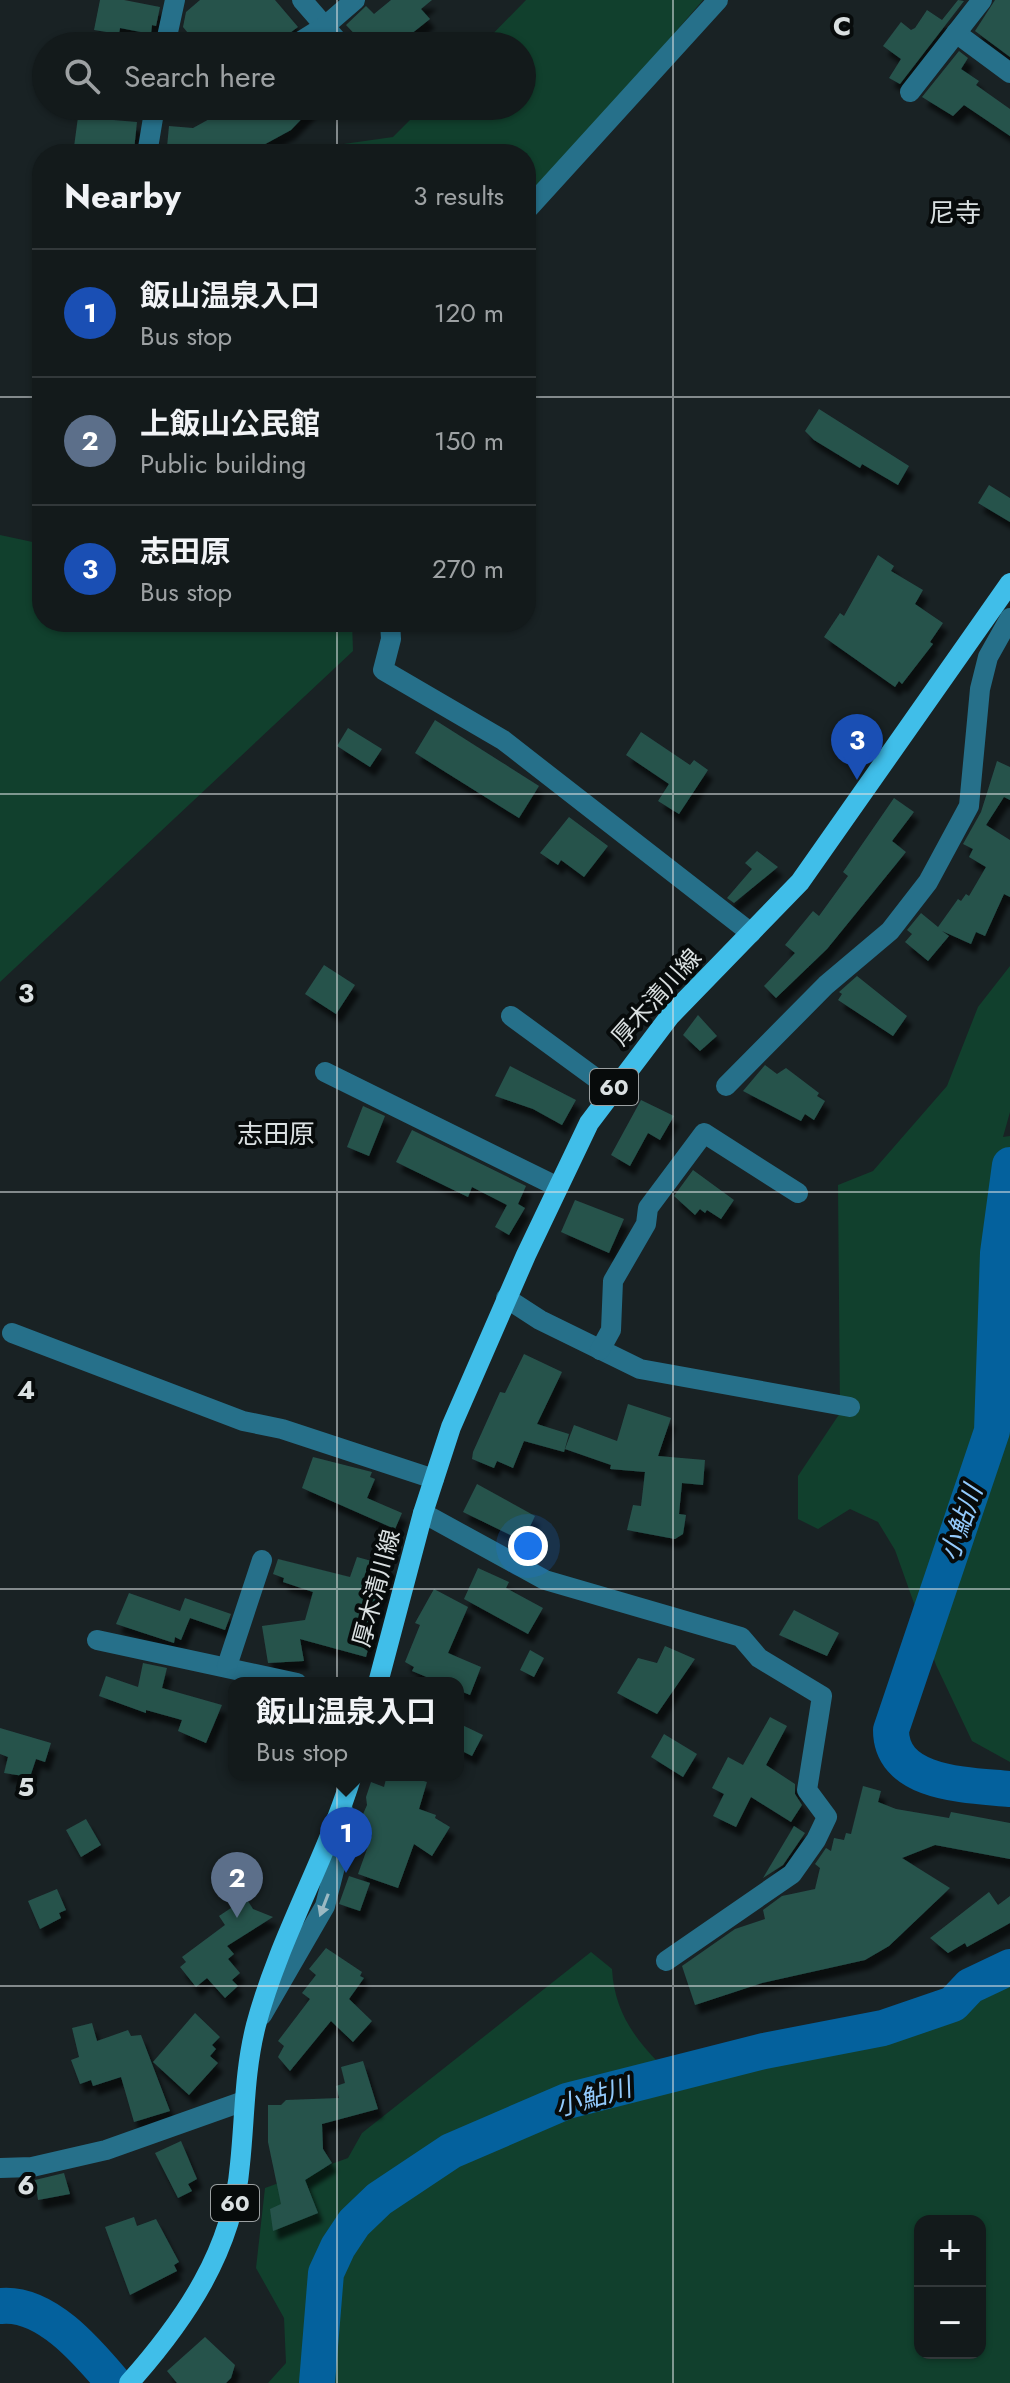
<!DOCTYPE html>
<meta charset="utf-8">
<style>
body{margin:0;font-family:Jost,"Noto Sans JP",sans-serif;background:#202728;color:#f1f3f6}
.controls{position:absolute;right:24px;bottom:24px;display:grid;overflow:hidden;border-radius:16px;box-shadow:0 2px 6px #0004}
.controls button{width:72px;height:72px;display:grid;place-items:center;padding:0;border:0;border-bottom:2px solid #32383a;background:#131a1b;color:#f1f3f6;font:40px sans-serif}
.you{position:absolute;left:528px;top:1546px;width:28px;height:28px;margin:-20px;border:6px solid #fff;border-radius:50%;background:#1a73e8;box-shadow:0 0 0 12px #1a73e833}
.badge{display:grid;place-items:center;width:52px;height:52px;border-radius:50%;background:#ccb939;color:#fff;font-size:26px;font-weight:700}
.pin{position:absolute;translate:-50% -66px;filter:drop-shadow(0 2px 4px #0008)}
.pin::after{content:'';position:absolute;top:42px;width:28px;height:24px;background:inherit;clip-path:polygon(0 0,100% 0,50% 100%)}
.popup{position:absolute;left:228px;top:1677px;width:236px;height:104px;box-sizing:border-box;display:grid;place-content:center;border-radius:16px;background:#131a1b;filter:drop-shadow(0 2px 6px #0005);font-size:26px;white-space:nowrap;color:#9da1a3}
.popup b{font-size:30px;color:#f1f3f6}
.popup::after{content:'';position:absolute;left:50%;top:100%;margin-left:-16px;border:16px solid transparent;border-top-color:#131a1b}
.list{margin:0;padding:0;list-style:none}
h2{display:flex;justify-content:space-between;align-items:center;height:104px;margin:0;padding:0 32px;font-size:34px}
h2 small{font-size:26px;font-weight:400;color:#9da1a3}
.list li{display:grid;grid-template-columns:52px 1fr auto;gap:24px;align-items:center;box-sizing:border-box;height:128px;padding:0 32px;border-top:2px solid #32383a}
.list b{display:block;font-size:30px;white-space:nowrap}
.list p{margin:0;font-size:26px;white-space:nowrap;color:#9da1a3}
.list em{font-size:26px;font-style:normal;color:#9da1a3}
.icon{flex:none;width:44px;height:44px;fill:none;stroke:currentColor;stroke-width:2;stroke-linecap:round;stroke-linejoin:round}
.map{position:relative;flex:none;width:1010px;height:2383px;overflow:hidden}
.search{position:absolute;background:#131a1b;box-shadow:0 2px 6px #0004;left:32px;top:32px;width:504px;height:88px;display:flex;align-items:center;gap:20px;box-sizing:border-box;padding:0 28px;border-radius:44px;color:#9da1a3;font-size:30px}
.panel{position:absolute;background:#131a1b;box-shadow:0 2px 6px #0004;left:32px;top:144px;width:504px;height:488px;border-radius:32px}
.map>svg:first-child{display:block}
</style>
<div class="map">
<svg width="1010" height="2383" viewBox="0 0 1010 2383">
<defs>
<filter id="shadow"><feDropShadow dx="5" dy="9" stdDeviation="2" flood-color="#0009"/></filter>
</defs>
<rect width="100%" height="100%" fill="#192224"/>
<!-- green -->
<g fill="#11402d" fill-rule="evenodd">
<polygon points="526,0 703,0 526,205 526,154 273,154 393,137 424,106 522,106 522,46 481,46"/>
<polygon points="0,535 42,544 42,622 352,622 353,651 0,982"/>
<polygon points="1010,966 1010,1112 1003,1137 1010,1136 1010,1762 972,1741 936,1665 895,1550 878,1522 850,1509 818,1529 798,1519 798,1476 840,1413 838,1185 873,1171 947,1086 978,1007"/>
<path d="M591 1952 612 1969C614 2008 632 2036 659 2063L750 2041 798 2053 870 2035 1010 1985V2383H268L286 2363 284 2318 256 2268 265 2188 348 2158 362 2133ZM920 2221H980V2353H920Z"/>
</g>
<g fill="none" stroke-linecap="round" stroke-linejoin="round">
<!-- river -->
<g stroke="#04619d" stroke-width="36">
<path d="M1010 1165 998 1253 992 1431 891 1730C891 1786 971 1785 1010 1789"/>
<path d="M0 2306C45 2301 87 2351 114 2383"/>
<polyline points="317,2383 326,2273 338,2247 354,2223 379,2199 451,2151 567,2101 764,2051 883,2028 953,2004 970,1986 1010,1967"/>
</g>
</g>
<!-- building -->
<g fill="#27524c" filter="url(#shadow)">
<polygon points="100,0 124,0 160,7 156,26 152,25 151,34 120,28 119,34 94,30"/>
<polygon points="200,0 275,0 298,27 272,46 214,46 206,37 198,45 183,27 186,12"/>
<polygon points="391,0 432,0 421,9 430,19 396,46 366,46 346,25 366,6 374,14"/>
<polygon points="958,0 964,1 900,84 889,78 901,59 883,46 901,22 911,30 915,28 927,10 942,20"/>
<polygon points="995,0 1010,0 1010,57 975,31"/>
<polygon points="959,51 968,58 961,69 979,81 976,85 1010,109 1010,136 964,105 953,116 922,97"/>
<polygon points="233,106 314,106 291,130 247,154 215,154 211,147 200,154 174,154 175,148 167,147 169,126 193,128"/>
<polygon points="78,117 137,122 134,150 101,145 95,146 94,150 74,147"/>
<polygon points="819,409 909,466 898,485 862,464 860,468 814,440 805,431"/>
<polygon points="989,485 1010,498 1010,522 978,503"/>
<polygon points="878,555 894,566 891,571 923,590 915,604 943,623 930,642 933,644 902,684 899,681 895,687 824,637 840,613 844,616"/>
<polygon points="435,720 539,786 519,818 415,753"/>
<polygon points="348,728 382,749 370,767 337,746"/>
<polygon points="641,732 690,765 694,760 708,770 679,814 658,801 669,784 626,755"/>
<polygon points="997,761 1010,767 1010,800 1004,797 986,825 1010,840 1010,897 1004,894 985,936 976,932 971,944 942,931 949,936 928,961 905,942 912,934 907,930 921,913 938,927 958,899 961,901 966,894 969,896 986,867 969,857 973,849 963,844 981,812"/>
<polygon points="894,798 914,812 892,841 906,852 827,949 776,998 764,986 795,953 785,945 813,911 819,916 848,876 843,872"/>
<polygon points="569,817 608,846 584,877 561,860 558,865 540,853"/>
<polygon points="757,851 778,867 734,903 727,898 752,869 745,863"/>
<polygon points="324,965 355,985 336,1014 305,994"/>
<polygon points="857,976 907,1016 893,1036 838,1000 842,994 839,992"/>
<polygon points="698,1015 717,1036 700,1051 683,1035"/>
<polygon points="765,1065 777,1074 786,1068 819,1093 817,1096 825,1101 814,1120 805,1114 801,1121 743,1091"/>
<polygon points="510,1066 576,1100 562,1125 533,1109 495,1096"/>
<polygon points="641,1100 674,1116 660,1140 648,1133 630,1166 611,1155"/>
<polygon points="363,1106 385,1116 369,1156 347,1147"/>
<polygon points="412,1130 526,1186 518,1204 525,1208 509,1235 495,1227 507,1205 472,1187 468,1197 396,1162"/>
<polygon points="693,1170 734,1200 721,1219 707,1210 705,1213 700,1209 695,1215 674,1196"/>
<polygon points="575,1200 624,1219 609,1253 561,1232"/>
<polygon points="524,1354 562,1372 537,1424 569,1434 564,1452 524,1441 513,1468 497,1461 494,1468 472,1459 473,1452 500,1392 505,1393"/>
<polygon points="628,1404 671,1418 658,1456 705,1460 703,1485 682,1483 679,1514 686,1515 683,1534 675,1539 627,1530 633,1505 641,1506 645,1472 610,1469 611,1465 565,1449 574,1425 617,1441"/>
<polygon points="313,1457 372,1472 370,1477 375,1479 367,1498 402,1513 395,1529 302,1488"/>
<polygon points="477,1484 535,1516 523,1541 463,1512"/>
<polygon points="357,1557 390,1566 366,1657 300,1639 304,1661 268,1663 262,1626 305,1620 313,1592 283,1582 284,1578 273,1574 278,1559 350,1577"/>
<polygon points="478,1568 509,1582 506,1588 543,1608 528,1634 464,1599"/>
<polygon points="434,1589 468,1607 448,1653 481,1667 470,1695 458,1690 458,1683 441,1683 412,1671 414,1667 405,1662 420,1625 415,1623"/>
<polygon points="129,1593 180,1611 185,1598 231,1614 225,1630 190,1618 181,1640 175,1637 174,1643 116,1624"/>
<polygon points="794,1610 839,1633 827,1656 779,1635"/>
<polygon points="665,1646 695,1659 657,1714 617,1693 638,1658 657,1663"/>
<polygon points="530,1650 544,1658 534,1677 520,1670"/>
<polygon points="143,1663 167,1668 162,1688 222,1705 206,1743 178,1731 182,1720 146,1710 146,1713 99,1696 106,1676 138,1687"/>
<polygon points="770,1717 787,1726 766,1765 795,1784 795,1794 802,1805 791,1822 751,1797 736,1827 713,1816 724,1794 712,1788 728,1757 743,1765"/>
<polygon points="458,1723 483,1735 472,1756 458,1749"/>
<polygon points="0,1728 51,1743 45,1762 36,1759 30,1777 4,1773 8,1757 0,1754"/>
<polygon points="664,1734 697,1754 683,1777 651,1757"/>
<polygon points="387,1775 405,1775 427,1782 419,1809 436,1815 435,1818 450,1827 432,1856 414,1844 398,1888 358,1874 372,1835 357,1828 367,1805 366,1797 371,1782 384,1787"/>
<polygon points="863,1786 881,1791 878,1802 896,1809 949,1818 951,1812 1010,1823 1010,1859 935,1845 902,1858 950,1888 889,1946 865,1960 762,1983 695,2005 682,1966 735,1929 765,1919 763,1910 782,1896 815,1889 820,1868 815,1864 826,1848 831,1851 834,1838 844,1840 846,1833 851,1834"/>
<polygon points="86,1819 101,1845 81,1857 66,1830"/>
<polygon points="794,1826 805,1833 783,1865 763,1878"/>
<polygon points="349,1876 370,1883 360,1911 339,1904"/>
<polygon points="57,1889 66,1910 59,1913 61,1918 40,1929 28,1901"/>
<polygon points="989,1892 998,1905 1010,1896 1010,1923 967,1947 965,1943 948,1953 930,1938"/>
<polygon points="246,1898 253,1909 273,1917 227,1946 234,1954 228,1959 240,1973 232,1980 238,1986 225,1998 207,1978 196,1987 180,1967 186,1962 182,1957 225,1925 219,1916"/>
<polygon points="326,1948 362,1972 360,1976 364,1978 349,1999 372,2021 353,2042 331,2021 290,2071 278,2057 284,2046 278,2041 310,1999 302,1993 316,1975 309,1969"/>
<polygon points="195,2013 220,2037 212,2045 216,2049 210,2056 218,2063 189,2095 153,2062"/>
<polygon points="92,2023 97,2041 128,2030 131,2036 141,2035 170,2111 134,2122 121,2077 93,2086 91,2080 80,2084 71,2060 79,2057 72,2028"/>
<polygon points="363,2061 378,2109 322,2124 323,2149 332,2163 305,2180 318,2213 273,2231 270,2209 281,2204 268,2142 268,2105 281,2105 286,2100 339,2098 336,2086 345,2083 341,2067"/>
<polygon points="181,2141 197,2179 188,2184 192,2191 178,2198 155,2153"/>
<polygon points="64,2173 70,2194 38,2200 35,2180"/>
<polygon points="134,2217 137,2226 156,2219 179,2262 174,2265 177,2271 130,2295 105,2227"/>
<polygon points="205,2337 235,2365 231,2378 226,2383 177,2383 167,2371"/>
</g>
<g fill="none" stroke-linecap="round" stroke-linejoin="round">
<!-- minor -->
<g stroke="#26708a" stroke-width="20">
<polyline points="302,0 342,46"/>
<polyline points="956,33 1010,73"/>
<polyline points="131,45 136,46"/>
<polyline points="165,46 175,0"/>
<polyline points="293,46 325,26 355,0"/>
<polyline points="910,92 982,0"/>
<polyline points="147,154 155,106"/>
<polyline points="526,211 718,0"/>
<polyline points="390,622 391,639 383,670 503,740 751,933"/>
<polyline points="511,1016 612,1090"/>
<polyline points="325,1072 558,1187"/>
<polyline points="726,1086 826,985 890,931 928,882 969,806 980,689 988,657 1010,618"/>
<polyline points="506,1298 540,1320 640,1369 850,1407"/>
<polyline points="12,1333 243,1421 282,1429 434,1479"/>
<polyline points="600,1350 611,1330 613,1281 646,1224 648,1208 704,1133 798,1193"/>
<polyline points="423,1513 545,1580 741,1637 759,1658 822,1696 807,1790 827,1817 816,1840 792,1874 666,1961"/>
<polyline points="97,1640 297,1683"/>
<polyline points="227,1666 262,1560"/>
<polyline points="262,2015 325,1906 339,1851 343,1810"/>
<polyline points="0,2168 32,2167 106,2150 244,2101"/>
</g>
<!-- major -->
<g stroke="#40bee9" stroke-width="20">
<polyline points="378,1683 423,1513 451,1427 526,1255 589,1123 670,1016 800,882 1010,583"/>
<path d="M129 2383C185 2320 233 2250 240 2164 245 2117 244 2072 256 2025 279 1938 326 1860 352 1775"/>
</g>
</g>
<!-- one-way arrows -->
<defs><path id="oneway-solid" d="M-6-.8H1V-3.2L6.5 0L1 3.2V.8H-6Z" transform="scale(2)"/></defs>
<use fill="#9bb9c3" href="#oneway-solid" transform="translate(324 1905) rotate(111)"/>
<!-- grid -->
<path fill="none" stroke="#dae0e1" stroke-width="2" stroke-opacity="0.55" d="M337 0V46M673 0V2383M337 106V154M0 397H42M526 397H1010M337 622V2383M0 794H1010M0 1192H1010M0 1589H1010M0 1986H1010"/>
<g text-anchor="middle" dominant-baseline="central" stroke-width="8" stroke-linejoin="round" paint-order="stroke">
<!-- shield labels -->
<g fill="#070b0b" stroke="#9ba0a1" stroke-width="2">
<rect x="590" y="1069" width="48" height="36" rx="6"/>
<rect x="211" y="2185" width="48" height="36" rx="6"/>
</g>
<g font-size="22" font-weight="bold" fill="#dae0e1">
<text x="614" y="1087">60</text>
<text x="235" y="2203">60</text>
</g>
<!-- street labels -->
<g font-size="24" fill="#dae0e1" stroke="#070b0b">
<text transform="translate(656 997) rotate(-48)">厚木清川線</text>
<text transform="translate(376 1588) rotate(-75)">厚木清川線</text>
</g>
<!-- neighbourhood labels -->
<g font-size="26" fill="#dae0e1" stroke="#070b0b">
<text x="955" y="213">尼寺</text>
<text x="276" y="1134">志田原</text>
</g>
<!-- water labels -->
<g font-size="26" font-style="italic" fill="#93cafc" stroke="#070b0b">
<text transform="translate(961 1523) rotate(-71)">小鮎川</text>
<text transform="translate(593 2097) rotate(-16)">小鮎川</text>
</g>
</g>
<g font-size="26" text-anchor="middle" font-weight="bold" fill="#dae0e1" stroke="#070b0b" stroke-width="8" stroke-linejoin="round" paint-order="stroke">
<text x="842" y="35">C</text>
<text x="26" y="1002">3</text>
<text x="26" y="1399">4</text>
<text x="26" y="1796">5</text>
<text x="26" y="2194">6</text>
</g>
</svg>
<div class="controls">
<button>+</button>
<button>−</button>
</div>
<div class="you"></div>
<div class="pin badge" style="left:346px;top:1873px;background:#1a4fb4">1</div>
<div class="popup"><b>飯山温泉入口</b>Bus stop</div>
<div class="pin badge" style="left:237px;top:1918px;background:#5c6f8a">2</div>
<div class="pin badge" style="left:857px;top:780px;background:#1a4fb4">3</div>
<div class="search"><svg class="icon" aria-label="search" viewBox="0 0 24 24"><circle cx="10" cy="10" r="6"/><path d="M15 15l6 6"/></svg>Search here</div>
<section class="panel">
<h2>Nearby<small>3 results</small></h2>
<ul class="list">
<li><span class="badge" style="background:#1a4fb4">1</span><div><b>飯山温泉入口</b><p>Bus stop</p></div><em>120 m</em></li>
<li><span class="badge" style="background:#5c6f8a">2</span><div><b>上飯山公民館</b><p>Public building</p></div><em>150 m</em></li>
<li><span class="badge" style="background:#1a4fb4">3</span><div><b>志田原</b><p>Bus stop</p></div><em>270 m</em></li>
</ul>
</section>
</div>
